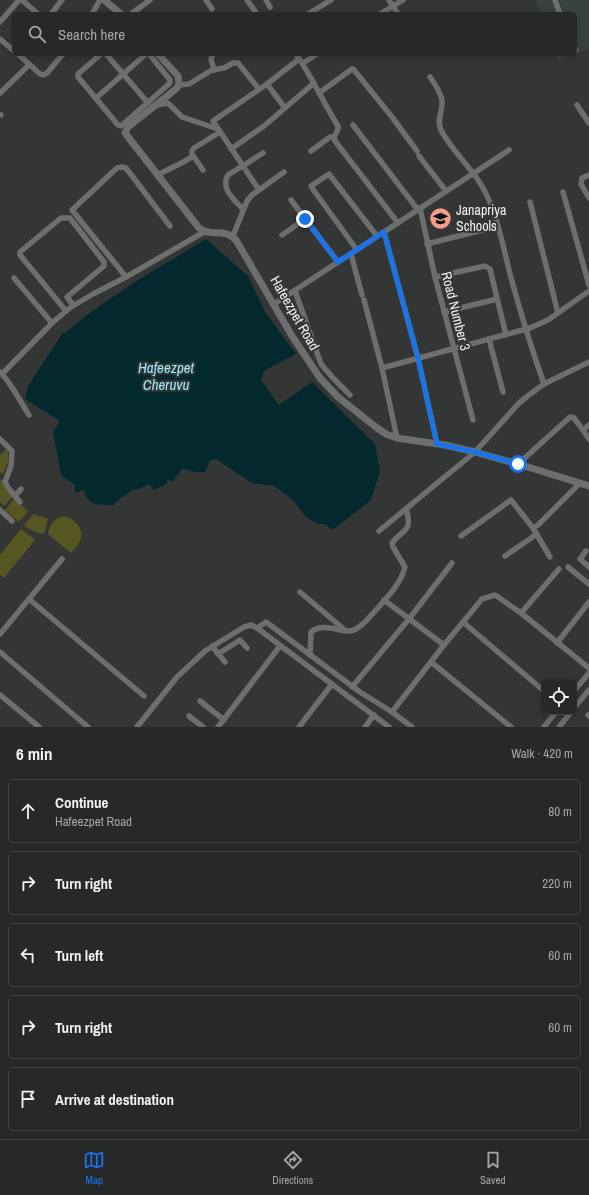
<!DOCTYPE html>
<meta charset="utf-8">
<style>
body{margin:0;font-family:"Archivo Narrow",sans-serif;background:#2f3030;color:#f1f3f6}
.controls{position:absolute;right:12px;bottom:12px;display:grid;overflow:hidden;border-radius:6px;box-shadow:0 2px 6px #0003}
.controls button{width:36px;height:36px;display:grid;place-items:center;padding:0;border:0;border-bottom:1px solid #434445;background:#272828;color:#f1f3f6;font:20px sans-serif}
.stop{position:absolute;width:12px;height:12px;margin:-9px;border:3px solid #1a73e8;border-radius:50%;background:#fff}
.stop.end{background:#1a73e8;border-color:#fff;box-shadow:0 1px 4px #0008}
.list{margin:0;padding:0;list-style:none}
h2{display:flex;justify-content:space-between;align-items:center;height:52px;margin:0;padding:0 16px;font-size:17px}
h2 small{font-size:13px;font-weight:400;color:#a4a6a8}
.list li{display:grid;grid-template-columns:26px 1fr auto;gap:12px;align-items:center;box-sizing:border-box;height:64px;margin:0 8px 8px;padding:0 8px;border:1px solid #434445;border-radius:6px}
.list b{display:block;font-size:15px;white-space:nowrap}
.list p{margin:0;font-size:13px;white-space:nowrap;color:#a4a6a8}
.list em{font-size:13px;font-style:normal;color:#a4a6a8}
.icon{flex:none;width:22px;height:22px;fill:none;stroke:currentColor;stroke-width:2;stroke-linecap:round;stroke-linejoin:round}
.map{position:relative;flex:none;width:589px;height:727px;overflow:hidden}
.search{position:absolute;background:#272828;box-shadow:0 2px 6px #0003;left:12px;right:12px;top:12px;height:44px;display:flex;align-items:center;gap:10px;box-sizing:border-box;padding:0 14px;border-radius:6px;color:#a4a6a8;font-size:15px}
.sheet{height:412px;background:#272828}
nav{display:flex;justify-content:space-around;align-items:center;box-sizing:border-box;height:56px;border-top:1px solid #434445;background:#272828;font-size:11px;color:#a4a6a8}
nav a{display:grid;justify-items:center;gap:2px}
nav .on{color:#1a73e8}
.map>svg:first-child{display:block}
</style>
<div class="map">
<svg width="589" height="727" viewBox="0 0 589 727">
<rect width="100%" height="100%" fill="#343635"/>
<!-- built -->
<g fill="#39413c">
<polygon points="536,0 589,0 589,48 575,54 575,14 541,14"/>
<polygon points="555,54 575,54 558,61"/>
</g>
<!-- green -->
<g fill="#565623">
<polygon points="5,450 8,450 8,462 3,474 0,472 0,455"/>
<polygon points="2,479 13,496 4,506 0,502 0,481"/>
<polygon points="14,499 28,511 19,522 5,510"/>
<polygon points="33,514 48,519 44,534 36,532 24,526"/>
<path d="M64 516C76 519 86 531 79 543 77 547 73 550 71 553L48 534C50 523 54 519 64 516Z"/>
<polygon points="21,529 35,540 4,578 0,575 0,555"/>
</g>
<!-- water -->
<path fill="#03292f" d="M206 239 248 276 265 312 296 354 264 371 261 380 279 405 312 382 375 444 380 471 371 500 333 530 324 524H318L305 516 293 500 274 486 252 483 216 459 210 461 205 472H195L182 468C180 474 175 477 172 482L168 480 166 484 154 490 149 484 139 489H134C128 494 118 498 114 505 100 505 87 506 84 490L75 493V485L61 475 53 432 60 421 25 399 28 386 57 342 62 333 66 332C109 296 158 268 206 239Z"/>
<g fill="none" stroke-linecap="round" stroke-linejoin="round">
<!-- minor -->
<g stroke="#6c6f6d" stroke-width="5.5">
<polyline points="22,0 38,14"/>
<polyline points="206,0 212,9"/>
<polyline points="247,0 257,14"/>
<polyline points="266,0 270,7"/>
<polyline points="389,0 398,14"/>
<polyline points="555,0 560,14"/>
<polyline points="51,14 62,0"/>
<polyline points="92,14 100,0"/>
<polyline points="131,14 150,0"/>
<polyline points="308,14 331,0"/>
<polyline points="380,14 403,0"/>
<polyline points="0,22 19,0"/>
<polyline points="0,39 14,51"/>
<polyline points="575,48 576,50"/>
<polyline points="18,54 40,74 43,75 47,73 63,54"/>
<polyline points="101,54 78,74 78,77 118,125 121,126 170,83 170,80 149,54"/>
<polyline points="106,54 148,103"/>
<polyline points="213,54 211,59 214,70"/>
<path d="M296 54C312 77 323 102 338 126 339 132 332 135 335 141L398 223"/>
<polyline points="303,63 317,54"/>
<path d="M430 77C435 84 441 92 442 101 443 112 436 120 441 130 449 146 462 158 472 172 479 180 485 191 489 200 499 223 504 250 510 274 520 311 531 347 544 384"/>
<polyline points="267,84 285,108"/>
<polyline points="179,85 189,84 212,70 224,68 233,63 238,63 259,89"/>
<polyline points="0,93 29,65"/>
<polyline points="319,93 352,69 354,70 392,117 417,151"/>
<polyline points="96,98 146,54"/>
<polyline points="157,105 168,103 182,117 218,129"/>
<polyline points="577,105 589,123"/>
<polyline points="0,115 1,115"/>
<polyline points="353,125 418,210"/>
<polyline points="231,149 264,126 314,83"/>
<polyline points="311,151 330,137 334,137"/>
<polyline points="419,156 446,191"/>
<polyline points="203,170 192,154 192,151 194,148 220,132"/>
<path d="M158 175C170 168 182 164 193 156"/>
<polyline points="589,175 582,178 581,184 589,198"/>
<polyline points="259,190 213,121 267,84 299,59"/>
<polyline points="563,192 589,285"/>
<polyline points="291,200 338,262"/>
<polyline points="530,202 558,313"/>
<polyline points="420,208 435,277 473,420"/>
<path d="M243 209C234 200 220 188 228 175L263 153"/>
<polyline points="384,232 418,358 437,444"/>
<polyline points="282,235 305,219"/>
<polyline points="233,236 247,201 252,195 284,172"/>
<polyline points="427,244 498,226"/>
<polyline points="357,250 312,188 311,186 329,174 377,236"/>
<polyline points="351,254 362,295"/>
<polyline points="126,277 72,210 117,168 122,167 126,168 170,226"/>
<polyline points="435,277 485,266 490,269 506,335"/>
<polyline points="14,278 52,323 71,307 93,294 126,277 204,232"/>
<polyline points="295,291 321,364 333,378 350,395"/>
<polyline points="364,300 382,368 397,438"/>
<polyline points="274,304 509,150"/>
<polyline points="66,311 20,255 20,252 61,218 70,218 104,262 104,266 67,297 73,305"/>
<polyline points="444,312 497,299"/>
<polyline points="489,339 503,392"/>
<polyline points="382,368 530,328 548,320 589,291"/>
<polyline points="0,372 2,374 52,323"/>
<path d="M2 374C13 386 20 401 29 415"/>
<polyline points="583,430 589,439"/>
<polyline points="0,439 12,451 11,466 5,482 9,489 20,502"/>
<polyline points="518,464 570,417 574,418 583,430 589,425"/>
<polyline points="15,496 21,489"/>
<polyline points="0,510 12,521"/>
<polyline points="533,528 538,525 580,483"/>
<polyline points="379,531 475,452 519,403 529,395 544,384 589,362"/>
<polyline points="461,536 511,500 533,528 550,557"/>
<polyline points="586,551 580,559 589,567"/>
<polyline points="505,556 537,534"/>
<polyline points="568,567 589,584"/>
<path d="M300 592 346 631C354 632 359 627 365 622 378 607 401 586 405 567L393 547 392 543C404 528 413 532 406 509"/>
<polyline points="29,599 144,696"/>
<polyline points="384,600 444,645"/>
<polyline points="521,613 559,569"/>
<polyline points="464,623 544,691"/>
<polyline points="257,628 266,622 360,692 392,712 444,645 482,599 495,595 521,613 589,668"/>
<polyline points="0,634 62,559"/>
<polyline points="557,643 589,602"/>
<polyline points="212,646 225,662"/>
<polyline points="0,652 88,727"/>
<polyline points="218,654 240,640 247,648"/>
<path d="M310 655 311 632C322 624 333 629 346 631"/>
<polyline points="431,662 511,727"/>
<polyline points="352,687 409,619 452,563"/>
<polyline points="574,691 589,673"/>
<polyline points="0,695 39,727"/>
<polyline points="200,701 224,720"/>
<polyline points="574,708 589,690"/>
<polyline points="392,712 412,727"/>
<polyline points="588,715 589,716"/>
<polyline points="189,716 203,727"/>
<polyline points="137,727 177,677 205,651 244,627 251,625 257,628 389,727"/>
<polyline points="218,727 280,646"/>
<polyline points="299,727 332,684"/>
<polyline points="365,727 374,715"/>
<polyline points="544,727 556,712"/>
<polyline points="559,727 571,712"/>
</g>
<!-- tertiary -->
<g stroke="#6c6f6d" stroke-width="7">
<polyline points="104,0 121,14"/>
<path d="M158 54 178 76 179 85 176 89 128 127 125 133 199 228C213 238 223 227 236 240L292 336 320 378 338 397 377 428 386 434 397 438 445 445 475 452 518 464 589 486"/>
</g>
</g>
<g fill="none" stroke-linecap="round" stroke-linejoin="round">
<!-- route -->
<polyline stroke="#1a73e8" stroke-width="5" points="305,219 338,262 384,232 418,358 437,444 475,452 518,464"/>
</g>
<!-- icons -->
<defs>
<symbol id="school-disc" viewBox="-11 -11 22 22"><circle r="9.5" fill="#f49d8b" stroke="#343635"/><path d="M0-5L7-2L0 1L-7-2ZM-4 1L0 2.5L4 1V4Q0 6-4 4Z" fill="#111"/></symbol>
</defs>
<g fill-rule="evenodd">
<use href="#school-disc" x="428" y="206" width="25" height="25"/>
</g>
<g text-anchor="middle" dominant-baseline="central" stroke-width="4" stroke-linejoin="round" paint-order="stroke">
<!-- poi labels -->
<g font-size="14" fill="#eff0ef" stroke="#343635" text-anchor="start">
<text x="456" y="210">Janapriya<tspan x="456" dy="16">Schools</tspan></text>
</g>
<!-- street labels -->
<g font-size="14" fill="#eff0ef" stroke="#343635">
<text transform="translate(456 311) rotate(76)">Road Number 3</text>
<text transform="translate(295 313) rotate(60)">Hafeezpet Road</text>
</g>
<!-- water labels -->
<g font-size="15" font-style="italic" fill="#9cecfb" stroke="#343635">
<text x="166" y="367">Hafeezpet<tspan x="166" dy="17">Cheruvu</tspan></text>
</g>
</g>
</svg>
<div class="controls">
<button><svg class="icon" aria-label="locate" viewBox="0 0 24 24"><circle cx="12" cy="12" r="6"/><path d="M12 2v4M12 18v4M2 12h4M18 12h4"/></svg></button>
</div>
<div class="stop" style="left:518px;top:464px"></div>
<div class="stop end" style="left:305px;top:219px"></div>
<div class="search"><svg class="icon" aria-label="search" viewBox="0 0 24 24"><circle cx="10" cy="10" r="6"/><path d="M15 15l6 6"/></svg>Search here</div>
</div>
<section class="sheet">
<h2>6 min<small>Walk · 420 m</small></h2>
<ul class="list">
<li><svg class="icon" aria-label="ahead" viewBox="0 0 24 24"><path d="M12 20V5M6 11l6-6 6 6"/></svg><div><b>Continue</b><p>Hafeezpet Road</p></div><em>80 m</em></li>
<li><svg class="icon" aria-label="right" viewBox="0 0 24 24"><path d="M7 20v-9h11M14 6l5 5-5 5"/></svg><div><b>Turn right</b></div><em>220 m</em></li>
<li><svg class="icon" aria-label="left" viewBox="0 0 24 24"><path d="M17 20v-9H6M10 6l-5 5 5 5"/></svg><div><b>Turn left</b></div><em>60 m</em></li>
<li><svg class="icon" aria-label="right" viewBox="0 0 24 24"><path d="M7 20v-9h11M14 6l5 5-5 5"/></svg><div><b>Turn right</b></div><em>60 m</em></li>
<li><svg class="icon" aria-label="arrive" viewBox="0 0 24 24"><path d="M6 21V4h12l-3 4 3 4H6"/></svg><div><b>Arrive at destination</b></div></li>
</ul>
</section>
<nav>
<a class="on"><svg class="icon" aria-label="map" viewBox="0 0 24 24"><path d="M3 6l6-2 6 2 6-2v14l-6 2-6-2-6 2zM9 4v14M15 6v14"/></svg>Map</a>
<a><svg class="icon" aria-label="directions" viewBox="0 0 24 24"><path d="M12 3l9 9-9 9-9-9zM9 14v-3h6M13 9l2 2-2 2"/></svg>Directions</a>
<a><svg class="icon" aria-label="saved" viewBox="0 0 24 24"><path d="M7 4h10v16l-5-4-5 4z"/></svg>Saved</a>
</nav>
